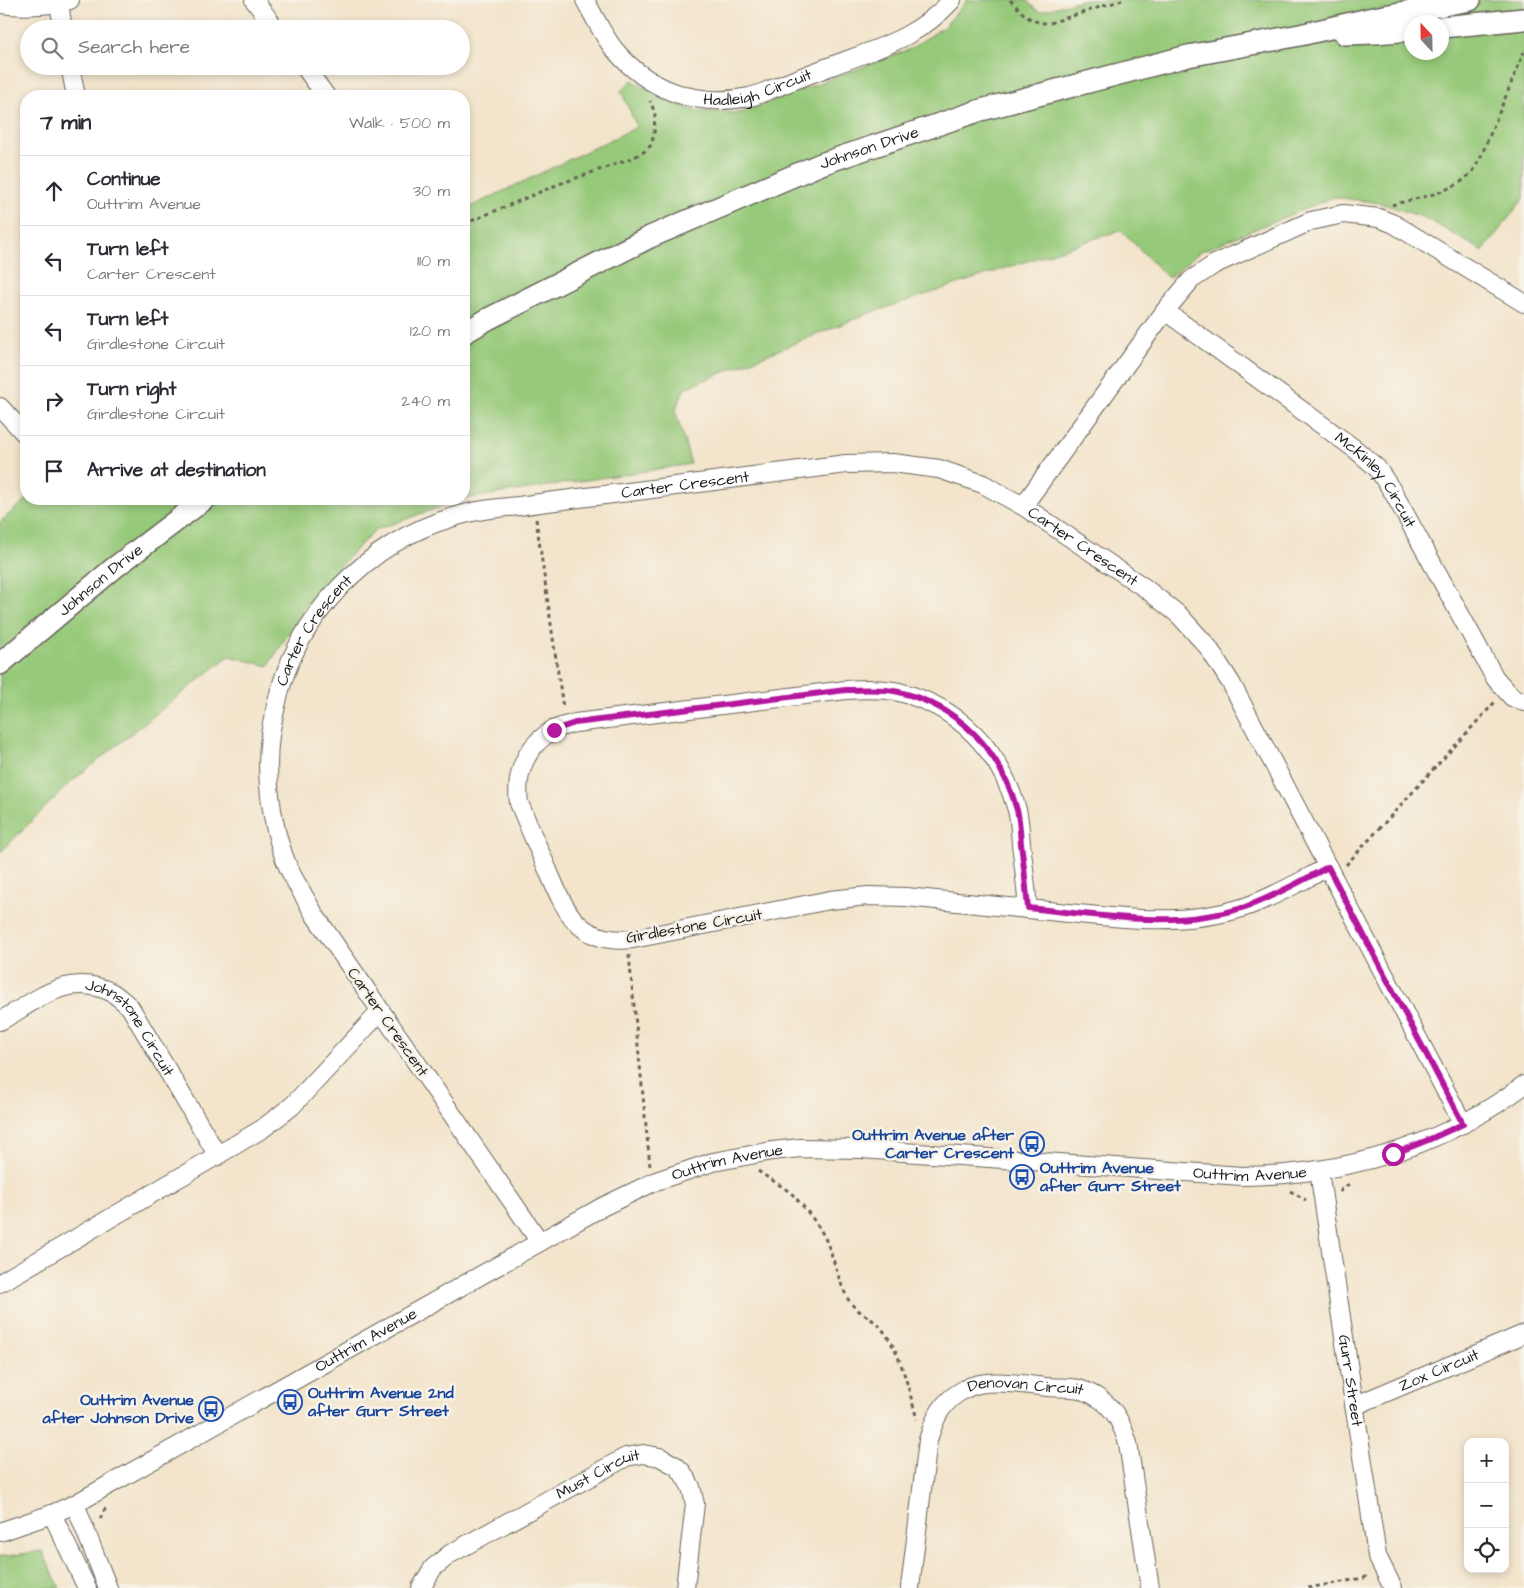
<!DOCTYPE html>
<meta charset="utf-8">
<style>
body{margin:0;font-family:"Architects Daughter",sans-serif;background:#f7f7f7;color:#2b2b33}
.controls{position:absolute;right:15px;bottom:15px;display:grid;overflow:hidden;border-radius:10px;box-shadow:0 2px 8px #0003}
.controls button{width:45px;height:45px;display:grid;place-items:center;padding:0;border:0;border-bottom:1px solid #e1e1e2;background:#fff;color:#2b2b33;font:25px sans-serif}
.compass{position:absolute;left:1404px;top:15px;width:45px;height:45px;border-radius:50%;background:#fff;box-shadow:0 2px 8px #0003;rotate:338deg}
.stop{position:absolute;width:15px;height:15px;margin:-11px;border:4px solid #b5179e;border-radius:50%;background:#fff}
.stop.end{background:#b5179e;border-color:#fff;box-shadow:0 1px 5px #0008}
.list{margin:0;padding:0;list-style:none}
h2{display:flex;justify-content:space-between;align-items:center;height:65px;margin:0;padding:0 20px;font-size:21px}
h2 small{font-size:16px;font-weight:400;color:#7c7c81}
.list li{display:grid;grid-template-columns:32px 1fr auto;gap:15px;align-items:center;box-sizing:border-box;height:70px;padding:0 20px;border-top:1px solid #e1e1e2}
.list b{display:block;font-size:19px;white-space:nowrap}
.list p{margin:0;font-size:16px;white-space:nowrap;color:#7c7c81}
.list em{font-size:16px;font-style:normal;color:#7c7c81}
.icon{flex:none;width:28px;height:28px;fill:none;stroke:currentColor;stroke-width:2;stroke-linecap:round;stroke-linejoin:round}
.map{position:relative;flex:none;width:1524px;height:1588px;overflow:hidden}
.search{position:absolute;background:#fff;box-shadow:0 2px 8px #0003;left:20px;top:20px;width:450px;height:55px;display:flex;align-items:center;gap:12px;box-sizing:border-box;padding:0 18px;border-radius:28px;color:#7c7c81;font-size:19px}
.panel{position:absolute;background:#fff;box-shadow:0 2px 8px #0003;left:20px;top:90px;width:450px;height:415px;border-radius:20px}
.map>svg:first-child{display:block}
</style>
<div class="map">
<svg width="1524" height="1588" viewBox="0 0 1524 1588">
<rect width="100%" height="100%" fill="#f7f3e8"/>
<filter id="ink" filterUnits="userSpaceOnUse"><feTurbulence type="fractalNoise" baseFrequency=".02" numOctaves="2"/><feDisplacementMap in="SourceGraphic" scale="10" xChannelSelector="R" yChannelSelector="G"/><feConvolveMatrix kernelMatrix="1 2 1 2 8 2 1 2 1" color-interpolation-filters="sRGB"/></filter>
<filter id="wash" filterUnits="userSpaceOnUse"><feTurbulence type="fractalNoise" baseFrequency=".0096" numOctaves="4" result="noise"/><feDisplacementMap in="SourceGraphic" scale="20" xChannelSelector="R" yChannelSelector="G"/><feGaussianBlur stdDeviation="1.12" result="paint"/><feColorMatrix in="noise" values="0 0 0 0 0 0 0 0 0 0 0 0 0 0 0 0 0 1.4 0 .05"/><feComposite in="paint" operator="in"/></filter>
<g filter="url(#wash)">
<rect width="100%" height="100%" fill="#f3e4cb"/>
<!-- green -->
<g fill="#96c979" stroke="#59724a" fill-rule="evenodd">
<path d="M967 0H1026L1039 12 1081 0H1524V198L1483 251 1425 218 1380 203 1334 197 1201 251 1168 278 1121 230 867 314 685 388 675 410 691 464 463 499 375 530 316 590 268 666 229 656 72 781 0 853V522L27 499H464V210L637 127 621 91 632 80 660 98 698 111 740 113 910 49 945 26ZM1412 22H1442V52H1412Z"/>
<polygon points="42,1551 60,1588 0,1588 0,1557"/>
</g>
</g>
<g filter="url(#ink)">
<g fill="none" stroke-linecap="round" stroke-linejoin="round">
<defs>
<g id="minor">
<polyline points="254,0 276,29"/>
<path id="s1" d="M585 0C594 16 602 34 614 49 648 90 696 108 749 97 759 95 768 90 777 87 796 79 815 72 834 65 879 48 919 37 952 0"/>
<polyline points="59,3 63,29"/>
<path d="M0 4C23 7 47 6 70 0"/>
<polyline points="70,66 76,96"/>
<polyline points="304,66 326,96"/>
<path id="s2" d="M1165 311 1355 449 1377 468 1393 492 1495 678 1512 697 1524 702"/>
<polyline points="0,407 26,435"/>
<polyline points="1023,506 1165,311 1191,280 1215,264 1311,221 1343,214 1379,218 1394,224 1524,303"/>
<path d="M1028 909 906 897 868 896 830 900 633 939C578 945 565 911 547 868 537 846 528 825 519 803 515 773 526 746 553 730 559 727 568 725 575 723L846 690C863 689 882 688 899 692 959 707 1000 750 1017 810 1020 821 1020 833 1021 844 1024 866 1026 887 1028 909 1100 915 1175 930 1245 907 1274 897 1301 881 1328 867"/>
<path id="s3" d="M0 1021C36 1001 68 971 111 992 118 996 124 1002 130 1007L218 1156"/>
<path id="s4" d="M1319 1171 1377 1556 1393 1588"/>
<path id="s5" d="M540 1242 314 914C307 901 299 888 292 875 273 838 264 778 270 736 271 726 274 716 276 706 294 618 368 541 454 517 475 510 497 508 519 506 553 501 587 497 621 493 696 483 771 474 846 464L893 463 939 469 983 484 1023 506 1145 588 1179 615 1208 647 1231 683 1463 1124"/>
<polyline points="0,1283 262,1129 292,1106 381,1011"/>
<path id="s6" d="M1354 1406 1524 1334"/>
<polyline points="75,1504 108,1588"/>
<polyline points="52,1514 87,1588"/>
<path id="s7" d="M0 1532 52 1514 75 1504 602 1207 656 1181 713 1162 772 1151 801 1148 861 1149 1242 1176C1345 1175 1441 1147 1524 1085"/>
<path id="s8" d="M421 1588 433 1568 450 1554 626 1457 643 1454 660 1457 676 1466 682 1472 691 1487 695 1504 685 1588"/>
<path id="s9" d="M910 1588 928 1440C935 1417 942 1401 965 1389 986 1377 1024 1385 1048 1387 1058 1388 1069 1387 1079 1389 1085 1391 1094 1395 1100 1399 1116 1410 1122 1425 1128 1443L1150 1588"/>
</g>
<g id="major">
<polyline points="1442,27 1524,19"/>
<polyline points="1345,34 1375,33 1412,30"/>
<path id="s10" d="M464 333 488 319 650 237 821 164 981 110 1188 56 1300 35 1373 18 1470 0"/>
<path id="s11" d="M0 664 114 568 205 499"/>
</g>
</defs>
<!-- minor casing -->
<use href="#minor" stroke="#676259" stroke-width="20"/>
<!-- major casing -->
<use href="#major" stroke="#676259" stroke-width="24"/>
<!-- path -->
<g stroke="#676259" stroke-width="3" stroke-dasharray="4 4" stroke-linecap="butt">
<path d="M1010 0C1023 13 1030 24 1050 23L1122 0"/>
<path d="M1392 205C1415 198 1452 193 1469 175 1474 171 1477 164 1480 159L1524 52"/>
<polyline points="464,224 559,184 633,158 645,151 651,145 654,135 655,113 650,101"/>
<polyline points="536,519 563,708"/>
<polyline points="1346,865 1495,702"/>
<polyline points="629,955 650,1166"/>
<path d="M758 1171C769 1179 783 1186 793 1195 806 1209 821 1227 828 1245 835 1263 839 1282 848 1299 856 1313 873 1317 882 1329 902 1354 908 1389 917 1419"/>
<polyline points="1290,1191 1306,1200"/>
<polyline points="1340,1192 1342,1189 1352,1182"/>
<polyline points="100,1519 106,1507"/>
<polyline points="1308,1588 1364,1578 1368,1575"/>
</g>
<!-- minor -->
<use href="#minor" stroke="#fff" stroke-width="18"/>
<!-- major -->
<use href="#major" stroke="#fff" stroke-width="21"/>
</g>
</g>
<g fill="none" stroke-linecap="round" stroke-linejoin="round" filter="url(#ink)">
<!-- route -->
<path stroke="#b5179e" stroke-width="6" d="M554 730 575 723 846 690C863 690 881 688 899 692 960 707 1000 750 1017 810 1020 821 1020 833 1021 844 1024 865 1026 887 1028 908 1100 915 1175 930 1245 907 1274 897 1301 881 1328 867L1463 1124 1428 1140 1393 1154"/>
</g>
<!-- icons -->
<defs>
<symbol id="bus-ring" viewBox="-11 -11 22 22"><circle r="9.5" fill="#f7f3e8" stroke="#1a4fb4" stroke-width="1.5"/><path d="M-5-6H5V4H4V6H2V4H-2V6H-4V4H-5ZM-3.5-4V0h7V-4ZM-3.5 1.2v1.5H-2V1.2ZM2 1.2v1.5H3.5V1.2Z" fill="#1a4fb4"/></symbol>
</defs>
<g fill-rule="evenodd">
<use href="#bus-ring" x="1018" y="1130" width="28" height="28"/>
<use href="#bus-ring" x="1008" y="1163" width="28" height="28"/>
<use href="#bus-ring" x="276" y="1388" width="28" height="28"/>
<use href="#bus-ring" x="197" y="1395" width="28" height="28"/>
</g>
<g text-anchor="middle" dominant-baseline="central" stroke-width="5" stroke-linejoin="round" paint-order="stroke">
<!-- street labels -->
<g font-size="16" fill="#1c1c1c" stroke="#f7f3e8">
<text stroke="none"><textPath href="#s1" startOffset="218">Hadleigh Circuit</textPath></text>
<text stroke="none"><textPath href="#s10" startOffset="446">Johnson Drive</textPath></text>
<text stroke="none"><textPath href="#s2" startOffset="272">McKinley Circuit</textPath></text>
<text stroke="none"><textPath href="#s5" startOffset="1122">Carter Crescent</textPath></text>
<text stroke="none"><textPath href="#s5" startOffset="1542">Carter Crescent</textPath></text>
<text stroke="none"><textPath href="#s11" startOffset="131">Johnson Drive</textPath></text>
<text stroke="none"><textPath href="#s5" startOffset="702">Carter Crescent</textPath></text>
<text transform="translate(694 926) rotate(-10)">Girdlestone Circuit</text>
<text transform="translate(388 1022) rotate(55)">Carter Crescent</text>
<text stroke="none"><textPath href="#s3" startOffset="159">Johnstone Circuit</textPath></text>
<text stroke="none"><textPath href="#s7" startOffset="819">Outtrim Avenue</textPath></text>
<text stroke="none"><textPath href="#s7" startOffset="1344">Outtrim Avenue</textPath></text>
<text stroke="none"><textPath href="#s7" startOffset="414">Outtrim Avenue</textPath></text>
<text stroke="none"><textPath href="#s6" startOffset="92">Zox Circuit</textPath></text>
<text stroke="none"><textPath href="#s4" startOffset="212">Gurr Street</textPath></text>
<text stroke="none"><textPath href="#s9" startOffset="276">Denovan Circuit</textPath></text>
<text stroke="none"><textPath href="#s8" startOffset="214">Must Circuit</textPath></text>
</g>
<!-- transit labels -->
<g font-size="16" font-weight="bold" fill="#164399" stroke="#f7f3e8" text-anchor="end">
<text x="1014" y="1135">Outtrim Avenue after<tspan x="1014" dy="18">Carter Crescent</tspan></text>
<text x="1040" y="1168" text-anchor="start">Outtrim Avenue<tspan x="1040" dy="18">after Gurr Street</tspan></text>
<text x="308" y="1393" text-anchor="start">Outtrim Avenue 2nd<tspan x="308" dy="18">after Gurr Street</tspan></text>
<text x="194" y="1400">Outtrim Avenue<tspan x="194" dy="18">after Johnson Drive</tspan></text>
</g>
</g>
</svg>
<div class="controls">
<button>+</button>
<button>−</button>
<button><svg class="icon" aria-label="locate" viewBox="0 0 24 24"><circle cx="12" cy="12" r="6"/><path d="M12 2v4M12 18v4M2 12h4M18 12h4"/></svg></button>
</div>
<svg class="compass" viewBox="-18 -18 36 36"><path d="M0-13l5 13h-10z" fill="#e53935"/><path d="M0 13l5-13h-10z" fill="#7c7c81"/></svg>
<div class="stop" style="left:1393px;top:1154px"></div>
<div class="stop end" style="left:554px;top:730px"></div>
<div class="search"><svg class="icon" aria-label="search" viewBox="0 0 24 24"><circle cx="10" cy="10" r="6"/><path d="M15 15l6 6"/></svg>Search here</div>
<section class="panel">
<h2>7 min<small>Walk · 500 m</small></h2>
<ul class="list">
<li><svg class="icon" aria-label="ahead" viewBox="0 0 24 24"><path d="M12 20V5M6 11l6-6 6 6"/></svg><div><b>Continue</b><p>Outtrim Avenue</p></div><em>30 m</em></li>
<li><svg class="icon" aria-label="left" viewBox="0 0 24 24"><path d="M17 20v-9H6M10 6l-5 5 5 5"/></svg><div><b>Turn left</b><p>Carter Crescent</p></div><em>110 m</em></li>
<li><svg class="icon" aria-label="left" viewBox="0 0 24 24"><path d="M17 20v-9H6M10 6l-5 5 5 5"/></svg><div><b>Turn left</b><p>Girdlestone Circuit</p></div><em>120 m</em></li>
<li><svg class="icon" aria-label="right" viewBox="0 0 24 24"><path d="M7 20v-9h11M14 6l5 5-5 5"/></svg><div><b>Turn right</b><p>Girdlestone Circuit</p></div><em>240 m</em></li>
<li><svg class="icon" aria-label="arrive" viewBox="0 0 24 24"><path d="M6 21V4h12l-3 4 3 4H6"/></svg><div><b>Arrive at destination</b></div></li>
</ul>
</section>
</div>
